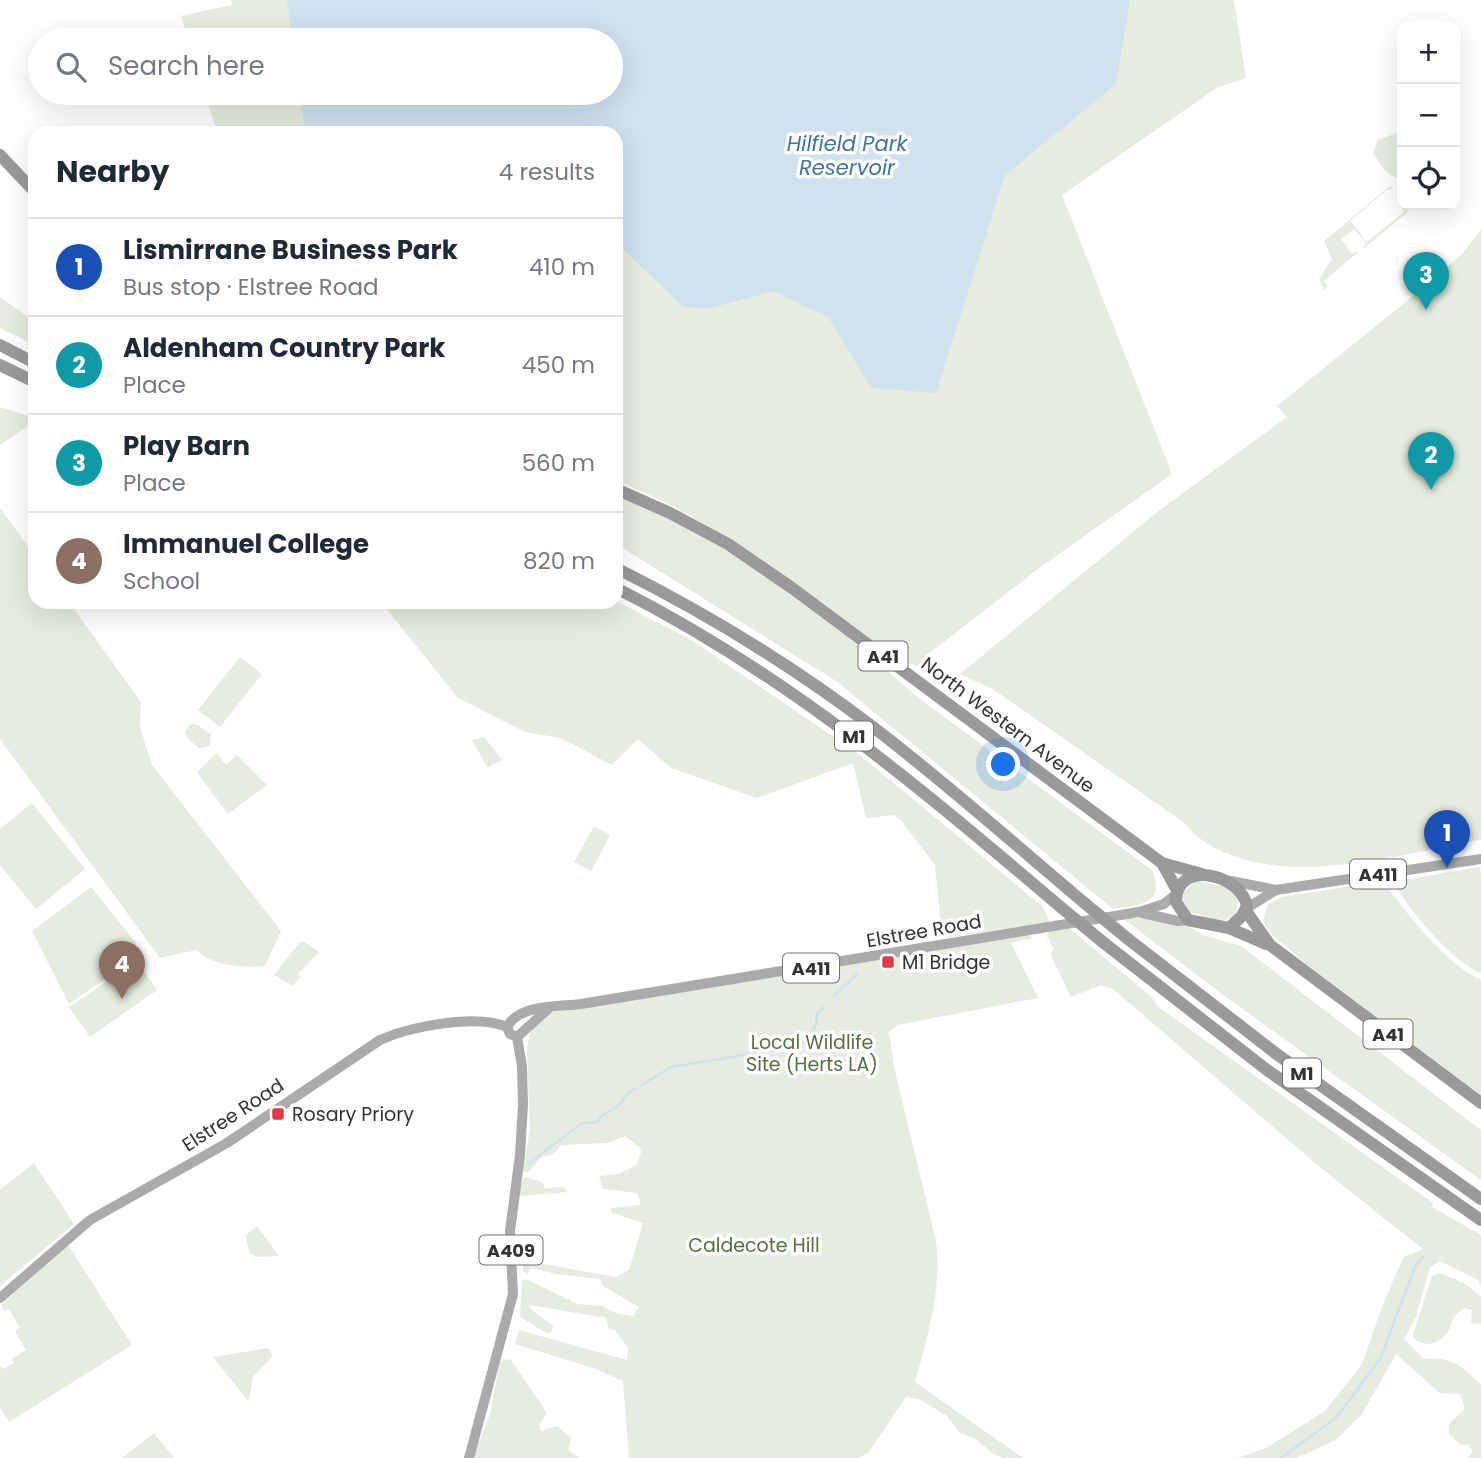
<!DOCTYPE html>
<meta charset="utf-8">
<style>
body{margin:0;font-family:Poppins,sans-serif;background:#f2f2f3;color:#1f2937}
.controls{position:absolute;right:21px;top:21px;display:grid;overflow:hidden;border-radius:14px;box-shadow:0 7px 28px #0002}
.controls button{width:63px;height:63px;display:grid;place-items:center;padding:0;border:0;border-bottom:2px solid #e0e1e3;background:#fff;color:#1f2937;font:35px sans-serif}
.you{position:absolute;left:1004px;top:765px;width:24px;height:24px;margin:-18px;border:5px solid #fff;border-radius:50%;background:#1a73e8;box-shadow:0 0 0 10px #1a73e833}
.badge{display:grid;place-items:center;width:46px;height:46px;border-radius:50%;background:#7c3aed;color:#fff;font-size:23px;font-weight:700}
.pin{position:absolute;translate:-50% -58px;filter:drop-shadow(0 2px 4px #0008)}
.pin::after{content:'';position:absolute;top:37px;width:24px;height:21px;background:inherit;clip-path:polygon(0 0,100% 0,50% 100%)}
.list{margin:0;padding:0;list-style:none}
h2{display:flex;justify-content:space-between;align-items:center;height:91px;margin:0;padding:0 28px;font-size:30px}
h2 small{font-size:23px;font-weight:400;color:#747a83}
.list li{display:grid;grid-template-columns:46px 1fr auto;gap:21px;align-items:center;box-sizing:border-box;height:98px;padding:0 28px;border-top:2px solid #e0e1e3}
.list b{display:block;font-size:26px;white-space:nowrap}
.list p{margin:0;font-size:23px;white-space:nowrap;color:#747a83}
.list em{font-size:23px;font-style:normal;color:#747a83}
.icon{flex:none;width:38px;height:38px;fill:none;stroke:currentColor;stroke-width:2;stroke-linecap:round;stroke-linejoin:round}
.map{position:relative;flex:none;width:1481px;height:1458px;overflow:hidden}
.search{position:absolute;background:#fff;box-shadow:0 7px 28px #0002;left:28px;top:28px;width:595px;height:77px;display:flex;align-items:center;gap:18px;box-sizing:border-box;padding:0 24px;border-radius:38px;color:#747a83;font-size:26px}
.panel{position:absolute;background:#fff;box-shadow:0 7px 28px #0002;left:28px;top:126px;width:595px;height:483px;border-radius:21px}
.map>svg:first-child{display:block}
</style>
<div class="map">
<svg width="1481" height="1458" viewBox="0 0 1481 1458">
<rect width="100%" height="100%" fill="#fff"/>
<!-- green -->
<g fill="#e6ecdf">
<path d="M231 0H1234L1246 78 1218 87 1062 195 1172 474 1042 566 927 655 937 666 928 670 903 661C808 598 724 522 616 481V133H217L205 93H611V40H189L181 16 232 5Z"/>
<path d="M1402 131V178C1387 178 1380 164 1373 152L1378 140Z"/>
<polygon points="1390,186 1393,189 1387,190 1350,221 1367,242 1404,212 1402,209 1407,206 1410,210 1362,250 1366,243 1354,229 1341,239 1352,254 1358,252 1324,281 1328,286 1324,290 1319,279 1332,259 1324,241"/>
<path d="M1481 229V840C1396 854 1286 891 1206 843 1197 837 1189 828 1182 821L994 690 960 674 1161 509 1287 417 1277 406 1434 279 1463 253Z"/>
<polygon points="0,297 35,322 35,345 0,328"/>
<polygon points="0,407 31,417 31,424 0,445"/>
<path d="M616 493 691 528 747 562 852 640 916 696 1152 870C1166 905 1139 905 1113 909L836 681 616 544Z"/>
<path d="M0 508 35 556V602H69L141 702 140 727 152 765 281 931 265 966C245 968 211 966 197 950L160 958 0 739Z"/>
<polygon points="616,601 693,641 860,755 1043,907 1050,923 942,938 935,865 901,820 894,815 866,818 853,763 757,798 671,768 638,739 612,765 561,738 525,732 458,698 381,602"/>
<polygon points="240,657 262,674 220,727 198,710"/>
<polygon points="190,724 198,725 211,735 210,746 199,748 187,738 185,732"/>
<polygon points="484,737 502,760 487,767 472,740"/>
<polygon points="217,753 226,765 237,755 267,785 228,814 197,772"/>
<polygon points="32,803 85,869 36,909 0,865 0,829"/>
<polygon points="594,826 610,835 591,871 574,862"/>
<path d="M1480 867 1481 875V973C1450 960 1410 911 1393 882Z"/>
<polygon points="1195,881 1228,887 1239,899 1235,916 1221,921 1187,911 1183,902 1184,892"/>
<path d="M1383 881C1405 912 1446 964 1481 980V1095L1306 964 1268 931 1263 920 1268 904 1281 897Z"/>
<polygon points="91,887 136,943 132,951 137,957 69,1004 32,931"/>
<polygon points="1137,918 1186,925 1203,935 1241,946 1481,1130 1481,1180 1223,995 1124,919"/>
<path d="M1068 927 1154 999 1157 1006 1433 1203 1432 1207 1481 1235V1287L1478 1280 1440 1261 1430 1267 1416 1317 1404 1339 1424 1359C1451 1356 1462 1366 1481 1385V1458H1468L1473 1451 1468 1445H1461L1449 1434V1424L1465 1409 1460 1394 1440 1393 1396 1354 1362 1414 1336 1440 1296 1458H1238L1266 1448 1325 1411 1362 1364 1386 1296 1404 1257 1423 1249 1322 1169 1113 989 1101 985 1071 997 1050 953 1054 950 1047 935 1050 931Z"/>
<path d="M1028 934 1032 938 1011 943 1038 998 898 1025 889 1032 894 1067 936 1241C942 1289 928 1335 915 1382L1023 1458H1003L992 1453 977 1440 959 1432 947 1416 919 1399 906 1397 868 1453 859 1458H629L623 1381 596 1369 515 1344 519 1330 627 1360 628 1348 615 1330 609 1329 606 1318 530 1305V1308L553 1326 552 1331 548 1334 520 1317 522 1281 526 1279 577 1304 601 1306 618 1314 633 1316 639 1307 603 1286 600 1279 561 1275 531 1268 528 1274 523 1271V1264L532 1262 616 1277 629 1270 643 1223 611 1212V1208L641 1205 637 1193 602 1189 600 1176 619 1174 636 1165 642 1150 625 1136 608 1143 561 1145 554 1154 542 1157 528 1172 523 1171 530 1129 527 1048 530 1033 538 1020 551 1012Z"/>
<polygon points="300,942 305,942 319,952 298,974 300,977 293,986 274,975"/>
<polygon points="137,961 157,990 90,1037 69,1007"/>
<polygon points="34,1163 74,1224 0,1286 0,1190"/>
<polygon points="525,1177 543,1182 544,1188 563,1187 567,1192 520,1196 520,1187"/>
<polygon points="257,1226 279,1256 257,1257 250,1253 245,1236"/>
<polygon points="68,1245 132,1345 9,1422 0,1407 0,1366 3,1369 14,1363 12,1359 26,1350 15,1331 20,1328 9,1309 4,1311 1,1305"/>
<path d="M1440 1273 1466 1284 1481 1297V1324L1471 1323 1472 1310 1464 1308 1453 1317C1450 1337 1432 1353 1413 1338 1413 1333 1429 1286 1432 1276Z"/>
<polygon points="268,1348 273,1356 253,1377 249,1402 213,1357"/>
<polygon points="506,1359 511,1360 547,1413 539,1425 541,1431 557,1426 571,1438 569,1450 579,1458 473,1458 490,1414 500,1362"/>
<polygon points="154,1433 174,1458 122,1458"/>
</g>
<!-- water -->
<polygon fill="#cfe2ee" points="287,0 1130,0 1116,84 1005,175 936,393 871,388 828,317 773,291 711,308 683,307 622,248 616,246 616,133 305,133 300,93 611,93 611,40 292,40"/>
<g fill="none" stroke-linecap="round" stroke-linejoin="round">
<!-- stream -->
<g stroke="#cfe2ee" stroke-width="2.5">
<polyline points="834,996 858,973"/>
<path d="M642 1085 671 1067 800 1046C810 1037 817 1028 817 1014L824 1007"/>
<path d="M528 1164 582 1123 597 1122C605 1110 612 1113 620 1104 626 1098 627 1092 636 1088"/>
<polyline points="1281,1458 1336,1418 1380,1359 1415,1267 1423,1257"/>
</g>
<!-- primary -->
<g stroke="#ababab" stroke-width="10">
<polyline points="1231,881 1276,890"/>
<polyline points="1247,908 1276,890 1481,859"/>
<polyline points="1142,913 1178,921 1188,920"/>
<path d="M507 1027C519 1004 558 1007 581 1004L1139 912 1164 904 1176 894"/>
<path d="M0 1298 90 1220 227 1143 380 1040C411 1026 476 1014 507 1027L510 1034 517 1037 548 1009"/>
<polyline points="469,1458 513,1294 510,1231 520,1155 523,1104 522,1066 517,1037"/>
</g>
<!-- highway -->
<g stroke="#9a9a9a" stroke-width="12">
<polyline points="0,155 35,192"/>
<polyline points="0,345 35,363"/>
<polyline points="0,365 35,382"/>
<polyline points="616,489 670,513 728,544 792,588 1162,863 1202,874"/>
<path d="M616 568C706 613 793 666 873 727 949 785 1021 850 1094 911"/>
<path d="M616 588C789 675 924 791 1070 915"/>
<polyline points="1162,863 1177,890"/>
<polyline points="1246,911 1270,945 1481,1103"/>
<path d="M1229 928 1242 916 1247 906C1240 873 1176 859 1176 902L1188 920 1229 928 1266 944"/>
<polyline points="1128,939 1278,1055 1481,1199"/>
<polyline points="1104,943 1267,1070 1481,1220"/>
</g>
<!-- highway-bridge -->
<g stroke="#9a9a9a" stroke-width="12">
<polyline points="1094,911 1128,939"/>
<polyline points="1070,915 1104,943"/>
</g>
</g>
<!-- markers -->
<g fill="#e63946" stroke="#fff" stroke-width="2.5">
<rect x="881" y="955" width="14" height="14" rx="3.5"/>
<rect x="271" y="1107" width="14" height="14" rx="3.5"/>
</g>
<g text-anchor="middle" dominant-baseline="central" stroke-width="7" stroke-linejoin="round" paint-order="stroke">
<!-- shield labels -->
<g fill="#fff" stroke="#707070" stroke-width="2">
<rect x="858.5" y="641.5" width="49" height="29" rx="5"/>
<rect x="835" y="721.5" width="38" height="29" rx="5"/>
<rect x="1350" y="859.5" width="56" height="29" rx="5"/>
<rect x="783" y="953.5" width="56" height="29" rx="5"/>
<rect x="1363.5" y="1019.5" width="49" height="29" rx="5"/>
<rect x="1283" y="1058.5" width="38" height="29" rx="5"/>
<rect x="479.5" y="1235.5" width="63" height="29" rx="5"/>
</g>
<g font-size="18" font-weight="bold" fill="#333">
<text x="883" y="656">A41</text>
<text x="854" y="736">M1</text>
<text x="1378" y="874">A411</text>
<text x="811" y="968">A411</text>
<text x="1388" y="1034">A41</text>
<text x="1302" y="1073">M1</text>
<text x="511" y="1250">A409</text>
</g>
<!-- street labels -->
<g font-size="19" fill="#333" stroke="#fff">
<text transform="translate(1008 725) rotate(37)">North Western Avenue</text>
<text transform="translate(924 931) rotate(-10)">Elstree Road</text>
<text transform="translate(233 1115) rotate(-33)">Elstree Road</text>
</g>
<!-- poi labels -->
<g font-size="19" fill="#333" stroke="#fff" text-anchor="start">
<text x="902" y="962">M1 Bridge</text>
<text x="292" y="1114">Rosary Priory</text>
</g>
<!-- park labels -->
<g font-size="19" fill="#56703f" stroke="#fff">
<text x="812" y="1042">Local Wildlife<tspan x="812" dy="22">Site (Herts LA)</tspan></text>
<text x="754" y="1245">Caldecote Hill</text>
</g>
<!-- water labels -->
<g font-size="21" font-style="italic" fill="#3f7597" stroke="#fff">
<text x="847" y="143">Hilfield Park<tspan x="847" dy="24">Reservoir</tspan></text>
</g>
</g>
</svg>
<div class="controls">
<button>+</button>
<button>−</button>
<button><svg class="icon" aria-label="locate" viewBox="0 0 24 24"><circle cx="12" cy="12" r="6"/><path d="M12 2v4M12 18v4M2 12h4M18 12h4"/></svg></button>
</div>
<div class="you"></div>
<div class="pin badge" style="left:1447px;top:868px;background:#1a4fb4">1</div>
<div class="pin badge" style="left:1431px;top:490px;background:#0f9aa8">2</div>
<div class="pin badge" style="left:1426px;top:310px;background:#0f9aa8">3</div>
<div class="pin badge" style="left:122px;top:999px;background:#8d6e63">4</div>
<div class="search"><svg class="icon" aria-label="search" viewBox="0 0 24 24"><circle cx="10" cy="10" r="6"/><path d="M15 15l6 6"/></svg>Search here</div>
<section class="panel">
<h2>Nearby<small>4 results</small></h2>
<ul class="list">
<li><span class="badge" style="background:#1a4fb4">1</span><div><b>Lismirrane Business Park</b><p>Bus stop · Elstree Road</p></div><em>410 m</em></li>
<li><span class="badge" style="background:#0f9aa8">2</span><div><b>Aldenham Country Park</b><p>Place</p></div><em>450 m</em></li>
<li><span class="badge" style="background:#0f9aa8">3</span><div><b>Play Barn</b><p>Place</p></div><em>560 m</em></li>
<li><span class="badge" style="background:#8d6e63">4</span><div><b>Immanuel College</b><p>School</p></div><em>820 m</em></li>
</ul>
</section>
</div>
